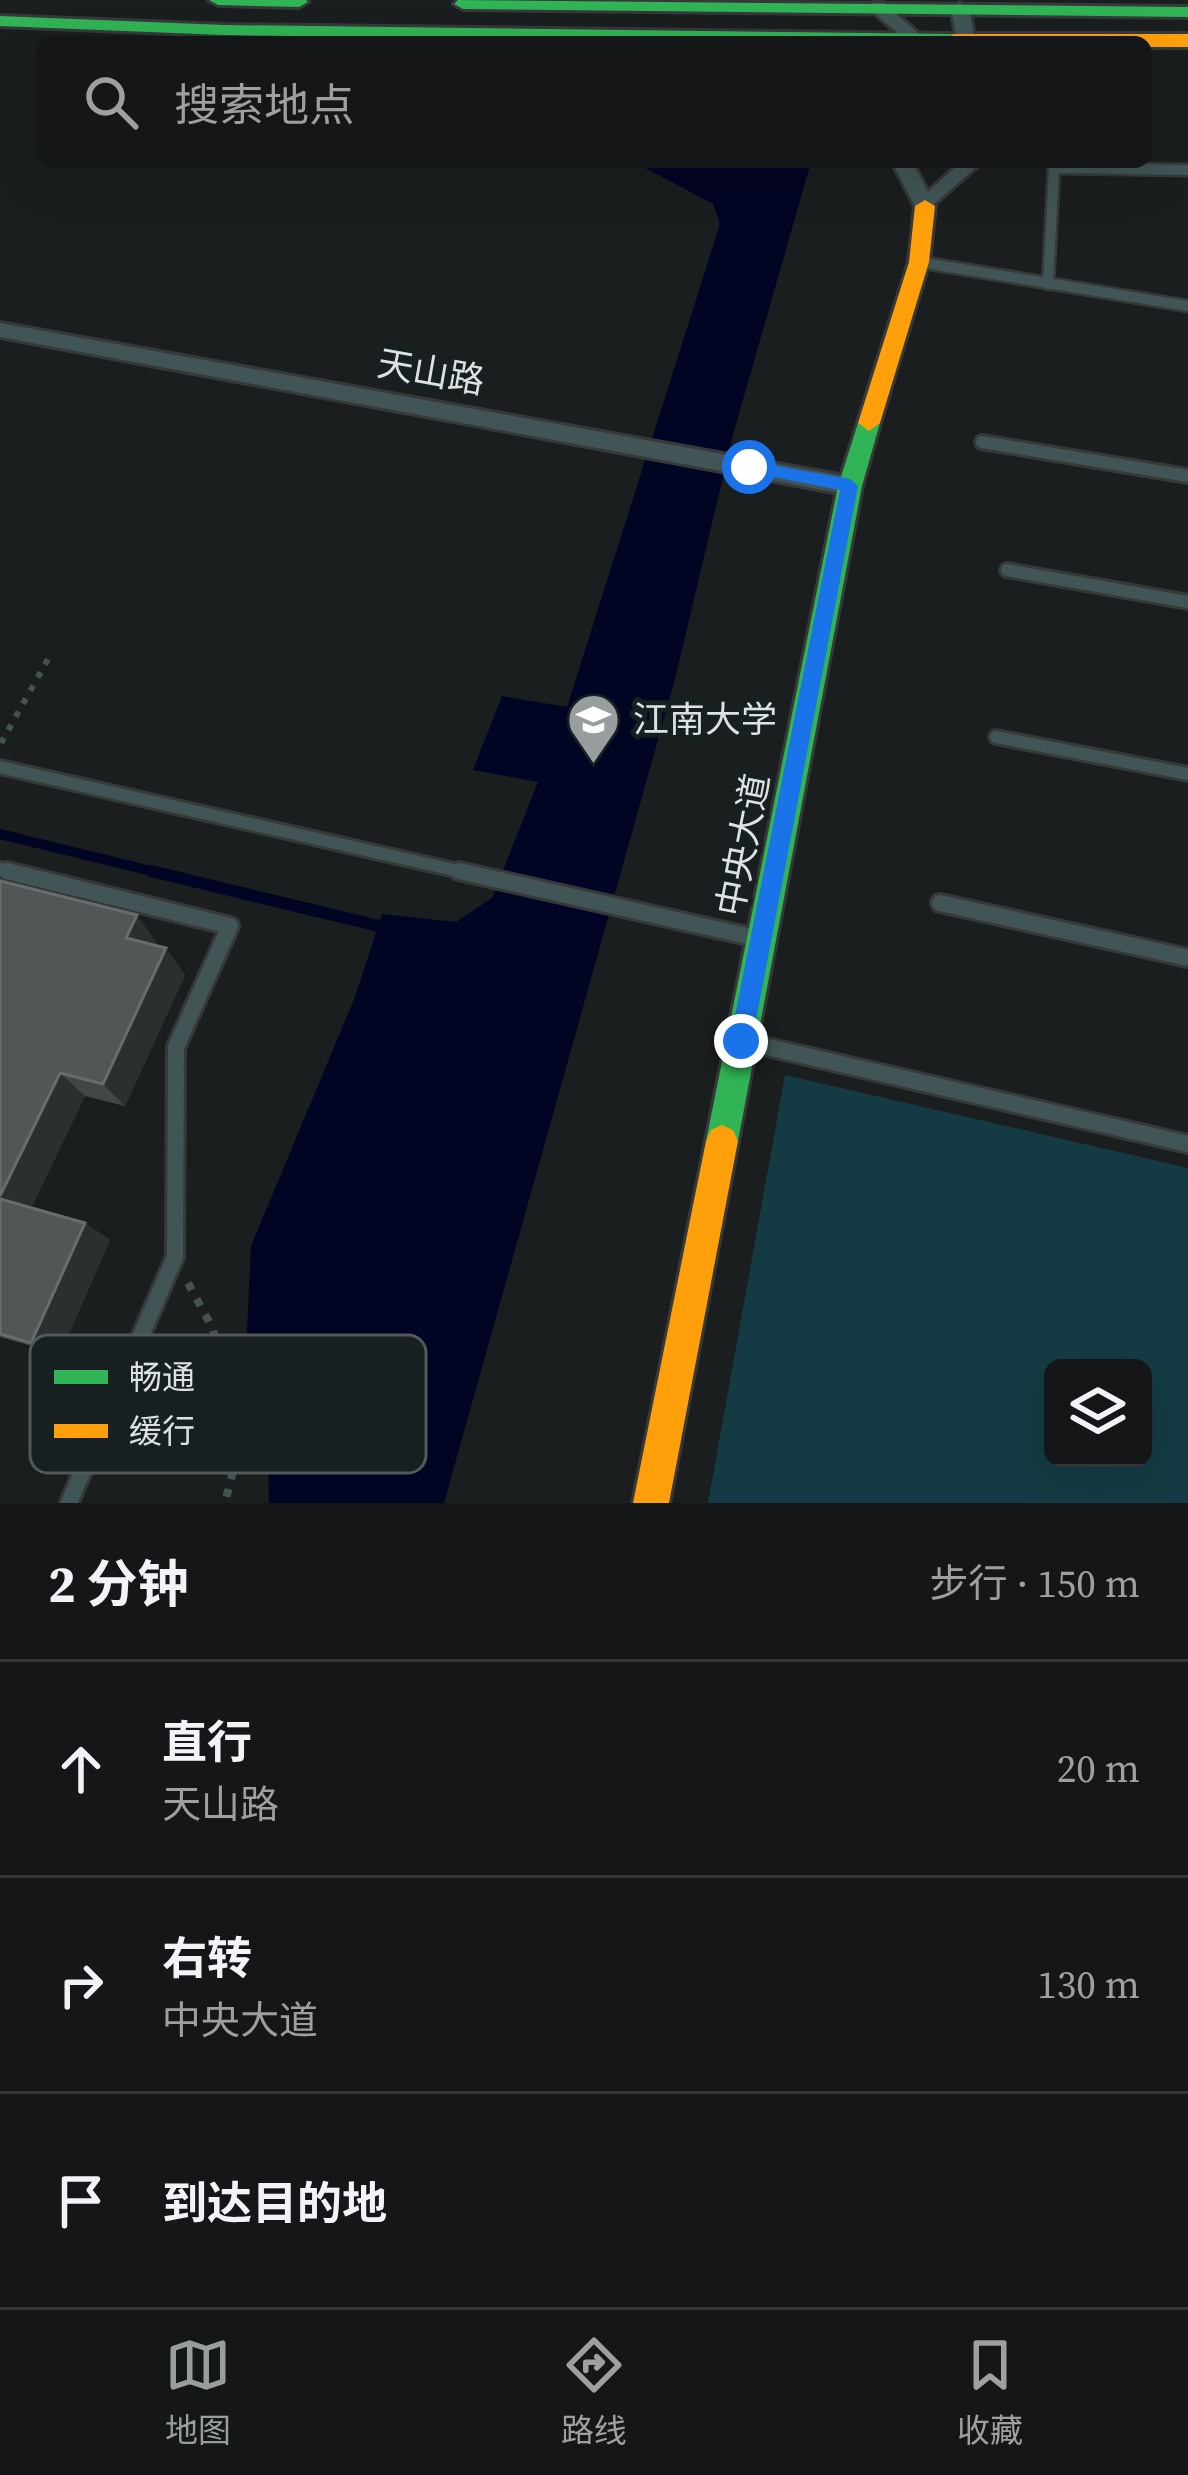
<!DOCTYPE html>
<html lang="zh">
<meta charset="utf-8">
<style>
body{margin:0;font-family:"Source Serif 4","Noto Sans SC",serif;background:#212324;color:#f1f3f6}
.controls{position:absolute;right:36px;bottom:36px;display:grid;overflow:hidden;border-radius:18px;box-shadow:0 12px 48px #0002}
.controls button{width:108px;height:108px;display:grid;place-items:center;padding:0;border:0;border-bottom:3px solid #333536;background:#141617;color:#f1f3f6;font:60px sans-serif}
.stop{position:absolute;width:36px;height:36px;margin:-27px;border:9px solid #1a73e8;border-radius:50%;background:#fff}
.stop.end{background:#1a73e8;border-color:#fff;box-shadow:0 3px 12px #0008}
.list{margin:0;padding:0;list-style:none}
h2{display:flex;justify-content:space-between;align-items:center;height:156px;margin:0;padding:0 48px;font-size:51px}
h2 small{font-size:39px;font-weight:400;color:#9d9fa1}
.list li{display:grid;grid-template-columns:78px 1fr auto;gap:36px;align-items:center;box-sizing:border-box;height:216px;padding:0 48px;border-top:3px solid #333536}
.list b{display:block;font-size:45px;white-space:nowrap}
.list p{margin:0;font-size:39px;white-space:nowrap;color:#9d9fa1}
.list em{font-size:39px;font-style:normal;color:#9d9fa1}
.icon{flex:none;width:66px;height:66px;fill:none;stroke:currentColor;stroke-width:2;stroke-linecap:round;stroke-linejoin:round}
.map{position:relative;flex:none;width:1188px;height:1503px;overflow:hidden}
.search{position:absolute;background:#141617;box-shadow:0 12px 48px #0002;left:36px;right:36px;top:36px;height:132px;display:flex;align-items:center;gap:30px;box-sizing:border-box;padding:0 42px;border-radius:18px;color:#9d9fa1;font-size:45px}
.sheet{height:804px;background:#141617}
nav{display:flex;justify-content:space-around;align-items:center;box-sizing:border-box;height:168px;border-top:3px solid #333536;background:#141617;font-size:33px;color:#9d9fa1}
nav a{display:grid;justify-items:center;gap:6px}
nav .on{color:#989d9e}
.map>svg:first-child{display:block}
</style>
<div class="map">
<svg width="1188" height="1503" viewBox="0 0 1188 1503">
<rect width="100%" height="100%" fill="#1a1e1f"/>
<!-- green -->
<path fill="#143b43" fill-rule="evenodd" d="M785 1075 1188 1168V1503H708ZM1053 1368H1143V1458H1053Z"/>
<!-- water -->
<polygon fill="#020424" points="634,162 811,162 734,431 675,679 444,1503 269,1503 268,1453 247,1331 251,1246 355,997 382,914 456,922 492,898 538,782 473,770 502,696 567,707 720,224 713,204"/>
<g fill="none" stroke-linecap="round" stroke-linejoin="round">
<!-- stream-far1 -->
<polyline stroke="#020424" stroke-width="10" points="0,834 164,874"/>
<!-- stream -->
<polyline stroke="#020424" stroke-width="12" points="151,871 379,926"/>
<defs>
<g id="lane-far2">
<polyline points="919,262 1188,306"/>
<polyline points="1048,284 1054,168 1188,170"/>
</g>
<g id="lane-far1">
<polyline points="982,442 1188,476"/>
<polyline points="1007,570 1188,602"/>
<polyline points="996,737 1188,774"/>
<polyline points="0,767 472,874"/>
<polyline points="0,869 19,874"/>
</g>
<g id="lane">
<polyline points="7,871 230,926 176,1047 175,1257 69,1503"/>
<polyline points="459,871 756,938"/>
<polyline points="940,903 1188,958"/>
<polyline points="746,1042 1188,1144"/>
</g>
<g id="street">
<polygon points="872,3 884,3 928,42 908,42 872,11"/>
<polygon points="960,3 969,8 975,42 957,42 951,8"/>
<polygon points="892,162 912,162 928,192 961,162 982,162 925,212 915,206"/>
<polygon points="0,323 850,477 862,486 850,495 0,337"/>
</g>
<g id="fast">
<polygon points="209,0 306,0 308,2 299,7 218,5"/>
<polygon points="458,0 1188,7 1188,17 463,9 454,4"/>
<polygon points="0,16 224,25 954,34 963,39 765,42 224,35 0,26"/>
<polygon points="869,415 880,423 862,486 738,1141 733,1152 722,1157 711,1152 706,1141 838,486 858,423"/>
</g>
<g id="slow">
<polygon points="1188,34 1188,47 1146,47 1146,42 945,39 954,34"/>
<polygon points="925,200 935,206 929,262 880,423 869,431 858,423 909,262 915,206"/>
<polygon points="722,1125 733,1130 738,1141 669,1503 633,1503 706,1141 711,1130"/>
</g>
</defs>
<!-- lane-far2 casing -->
<use href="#lane-far2" stroke="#363839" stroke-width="15"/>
<!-- lane-far1 casing -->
<use href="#lane-far1" stroke="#363839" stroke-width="18"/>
<!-- lane casing -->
<use href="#lane" stroke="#363839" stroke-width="22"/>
<!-- street casing -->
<use href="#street" stroke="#363839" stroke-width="6"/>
<!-- fast casing -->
<use href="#fast" stroke="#363839" stroke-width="6"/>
<!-- slow casing -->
<use href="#slow" stroke="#363839" stroke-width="6"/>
<!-- path-far1 -->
<polyline stroke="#445252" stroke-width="6" stroke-dasharray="6 9" stroke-linecap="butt" points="1,743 52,652"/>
<!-- path -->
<polyline stroke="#445252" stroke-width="8" stroke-dasharray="8 10" stroke-linecap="butt" points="188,1283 213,1329 238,1451 225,1503"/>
<!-- lane-far2 -->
<use href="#lane-far2" stroke="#415556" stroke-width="10"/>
<!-- lane-far1 -->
<use href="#lane-far1" stroke="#415556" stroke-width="12"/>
<!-- lane -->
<use href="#lane" stroke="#415556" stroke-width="16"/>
<!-- street -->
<use href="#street" fill="#415556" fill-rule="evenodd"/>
<!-- fast -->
<use href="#fast" fill="#30b455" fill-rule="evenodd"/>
<!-- slow -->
<use href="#slow" fill="#ff9f0a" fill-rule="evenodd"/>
</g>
<!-- wall -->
<polygon fill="#434646" points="0,881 157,943 156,946 185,975 125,1106 85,1096 31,1208 85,1223 110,1240 60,1354 0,1337"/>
<!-- shaded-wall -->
<g fill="#2b2f2f">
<polygon points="137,915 157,943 146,966 126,938"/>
<polygon points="166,948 185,975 125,1106 103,1084"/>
<polygon points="60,1073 85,1096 27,1216 0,1199 0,1196"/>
<polygon points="85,1223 110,1240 60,1354 31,1343"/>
</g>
<!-- building -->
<g fill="#535657" stroke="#686c6c" stroke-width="3">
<polygon points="0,881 137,915 126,938 166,948 103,1084 60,1073 0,1196"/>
<polygon points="0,1199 85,1223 31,1343 0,1334"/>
</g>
<!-- route -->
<polygon fill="#1a73e8" points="749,461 850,479 858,486 752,1041 741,1052 730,1041 840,490 743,471 743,463"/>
<!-- icons -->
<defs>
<symbol id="university-pin" viewBox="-11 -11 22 30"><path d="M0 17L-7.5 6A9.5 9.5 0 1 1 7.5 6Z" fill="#989d9e" stroke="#181f21"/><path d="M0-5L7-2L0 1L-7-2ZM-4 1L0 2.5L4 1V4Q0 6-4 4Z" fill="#fff"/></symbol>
</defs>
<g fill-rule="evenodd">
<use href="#university-pin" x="564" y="690" width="59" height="81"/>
</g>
<g text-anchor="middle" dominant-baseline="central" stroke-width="10" stroke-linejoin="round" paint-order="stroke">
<!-- street labels -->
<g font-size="36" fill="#dce1e2" stroke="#181f21">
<text transform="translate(431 372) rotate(10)">天山路</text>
<text transform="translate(743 845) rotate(-79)">中央大道</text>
</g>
<!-- poi labels -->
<g font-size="36" fill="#dce1e2" stroke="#181f21" text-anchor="start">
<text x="633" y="719">江南大学</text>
</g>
</g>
<!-- legend -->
<rect x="30" y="1335" width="396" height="138" rx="18" fill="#181f21" stroke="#53595b" stroke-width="3"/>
<rect x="54" y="1370" width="54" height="14" fill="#30b455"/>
<rect x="54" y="1424" width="54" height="14" fill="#ff9f0a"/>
<g font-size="33" fill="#dce1e2">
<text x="129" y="1389">畅通</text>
<text x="129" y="1443">缓行</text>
</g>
</svg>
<div class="controls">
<button><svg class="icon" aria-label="layers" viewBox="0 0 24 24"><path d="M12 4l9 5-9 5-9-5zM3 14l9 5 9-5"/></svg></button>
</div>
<div class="stop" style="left:749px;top:467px"></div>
<div class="stop end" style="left:741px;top:1041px"></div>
<div class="search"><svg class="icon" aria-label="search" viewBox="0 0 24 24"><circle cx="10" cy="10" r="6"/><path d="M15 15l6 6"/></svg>搜索地点</div>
</div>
<section class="sheet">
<h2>2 分钟<small>步行 · 150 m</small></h2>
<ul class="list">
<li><svg class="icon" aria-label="ahead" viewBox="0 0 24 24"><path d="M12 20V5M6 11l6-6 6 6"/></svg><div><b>直行</b><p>天山路</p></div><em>20 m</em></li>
<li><svg class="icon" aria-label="right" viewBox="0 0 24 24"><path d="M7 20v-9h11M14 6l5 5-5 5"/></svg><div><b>右转</b><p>中央大道</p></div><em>130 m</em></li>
<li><svg class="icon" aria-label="arrive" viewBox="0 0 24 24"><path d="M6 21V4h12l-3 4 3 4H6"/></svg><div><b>到达目的地</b></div></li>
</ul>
</section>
<nav>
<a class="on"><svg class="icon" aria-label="map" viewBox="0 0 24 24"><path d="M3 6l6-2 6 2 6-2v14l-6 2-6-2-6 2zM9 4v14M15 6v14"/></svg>地图</a>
<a><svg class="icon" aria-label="directions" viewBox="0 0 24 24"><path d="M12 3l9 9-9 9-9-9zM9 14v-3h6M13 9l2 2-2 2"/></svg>路线</a>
<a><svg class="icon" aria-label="saved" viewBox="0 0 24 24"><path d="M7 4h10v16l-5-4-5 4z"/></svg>收藏</a>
</nav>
